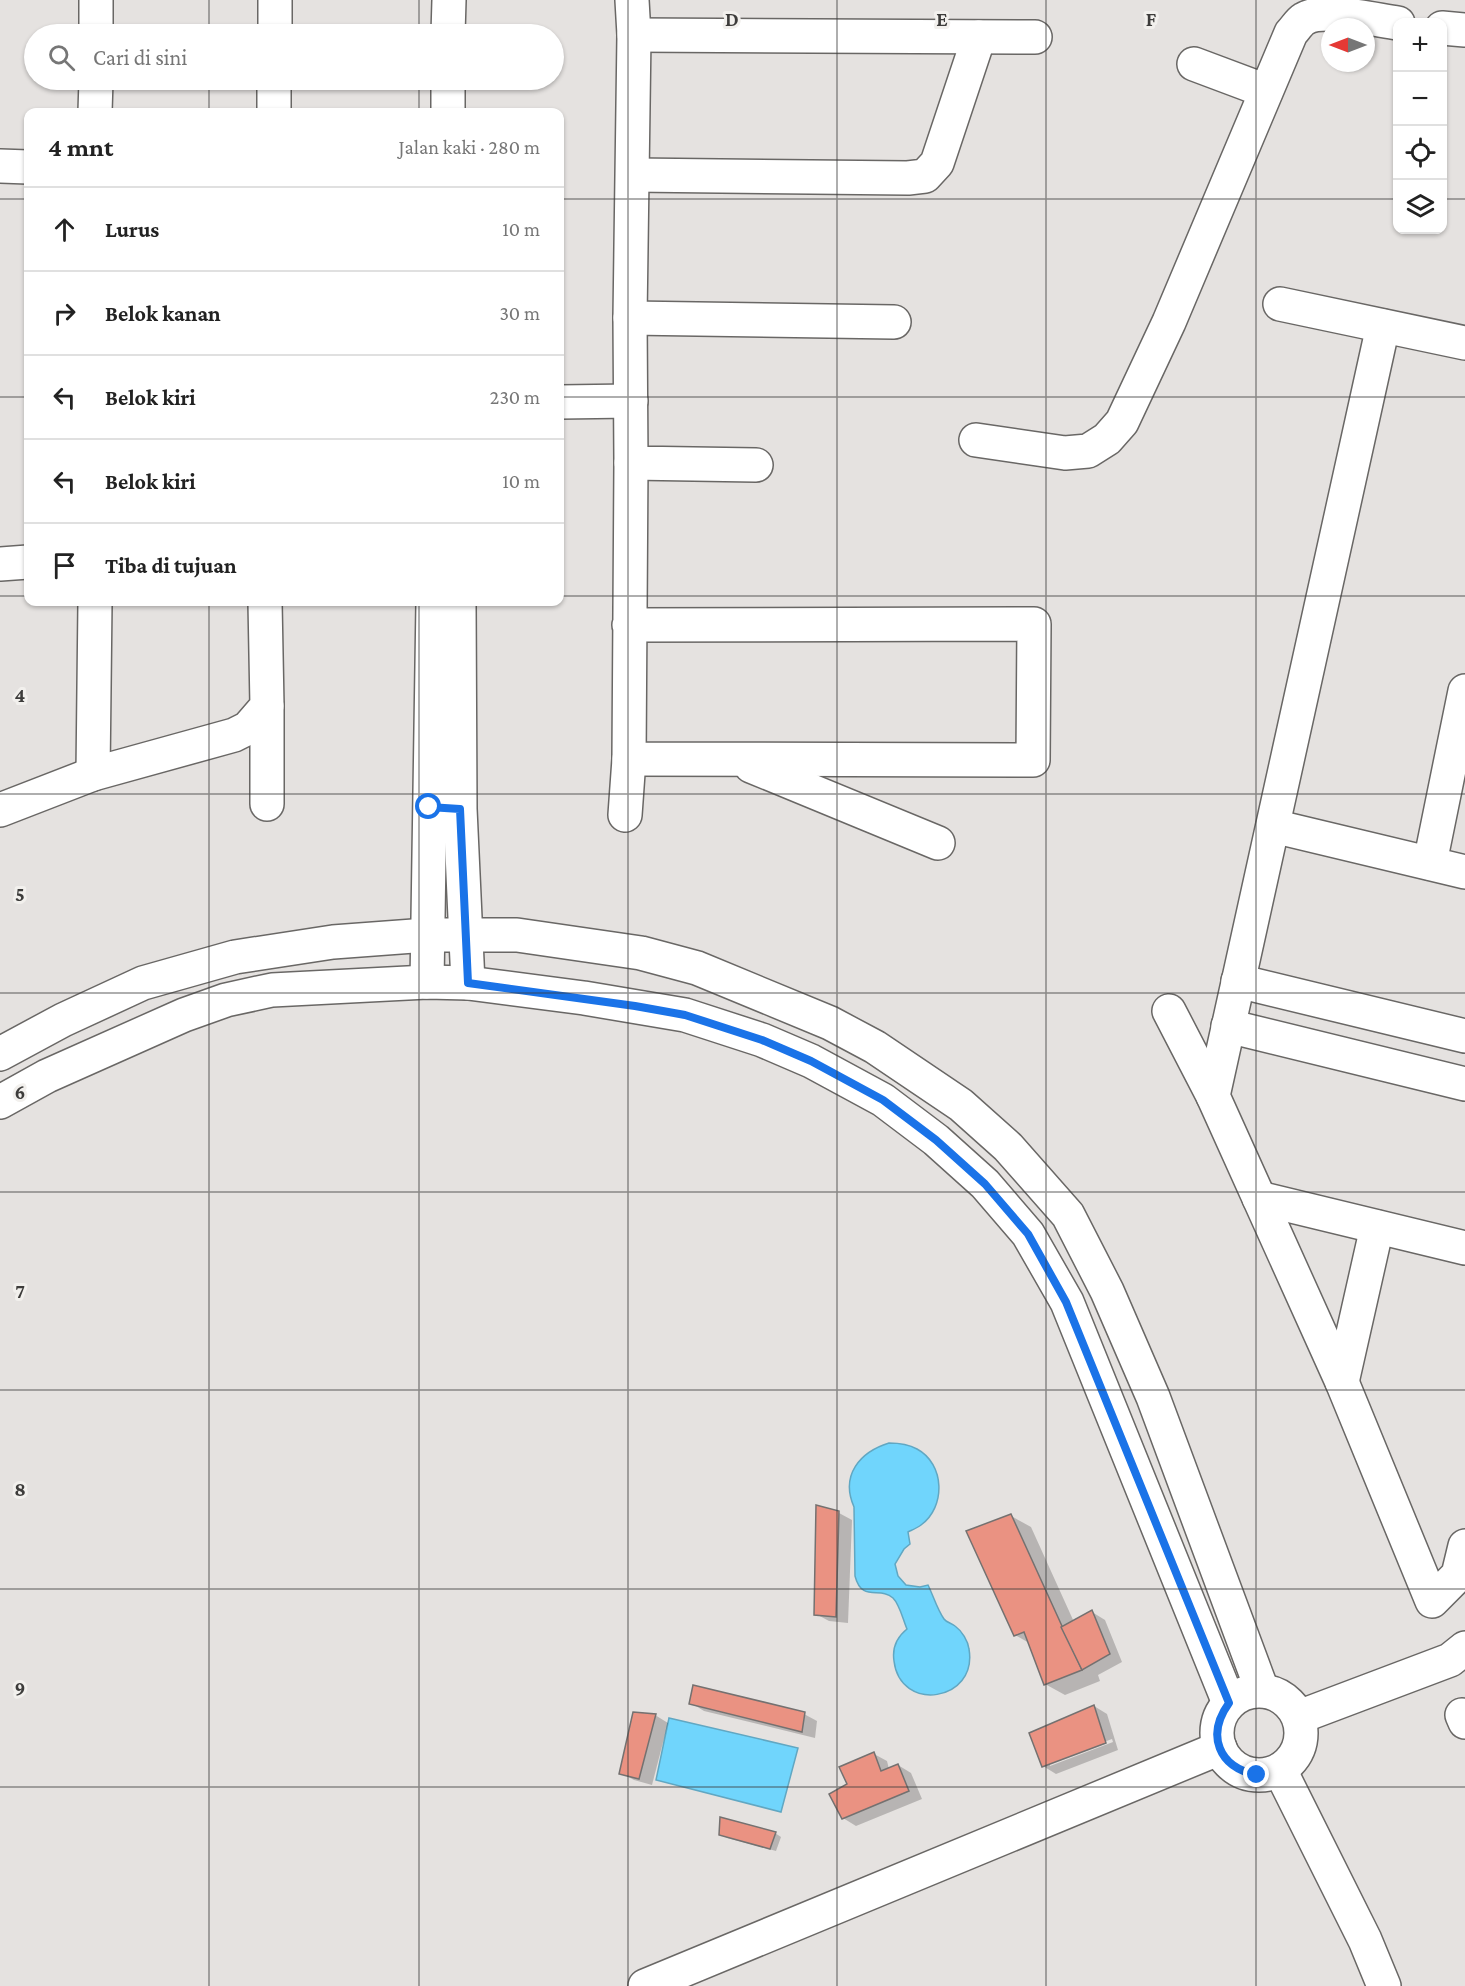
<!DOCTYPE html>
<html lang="id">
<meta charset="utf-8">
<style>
body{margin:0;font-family:"Crimson Pro",serif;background:#f2f2f2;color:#222}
.controls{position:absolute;right:18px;top:18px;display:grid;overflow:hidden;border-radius:12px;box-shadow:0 2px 4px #0004}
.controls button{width:54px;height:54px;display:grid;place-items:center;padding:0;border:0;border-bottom:2px solid #e0e0e0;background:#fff;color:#222;font:30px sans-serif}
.compass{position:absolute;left:1321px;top:18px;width:54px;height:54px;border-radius:50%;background:#fff;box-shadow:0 2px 4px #0004;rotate:270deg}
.stop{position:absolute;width:18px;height:18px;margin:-14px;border:4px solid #1a73e8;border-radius:50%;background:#fff}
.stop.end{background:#1a73e8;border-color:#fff;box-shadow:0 2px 6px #0008}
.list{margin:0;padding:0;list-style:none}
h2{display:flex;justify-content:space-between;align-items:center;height:78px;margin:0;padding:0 24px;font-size:26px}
h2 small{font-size:20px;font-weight:400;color:#767676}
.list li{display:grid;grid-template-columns:39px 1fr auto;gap:18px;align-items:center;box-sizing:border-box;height:84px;padding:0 24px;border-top:2px solid #e0e0e0}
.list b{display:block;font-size:22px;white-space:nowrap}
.list em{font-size:20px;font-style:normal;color:#767676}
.icon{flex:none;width:33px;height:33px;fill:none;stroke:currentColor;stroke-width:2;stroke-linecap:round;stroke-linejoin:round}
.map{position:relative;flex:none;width:1465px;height:1986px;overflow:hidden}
.search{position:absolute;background:#fff;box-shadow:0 2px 4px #0004;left:24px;top:24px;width:540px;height:66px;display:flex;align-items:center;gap:15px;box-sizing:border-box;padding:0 21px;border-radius:33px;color:#767676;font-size:22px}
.panel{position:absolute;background:#fff;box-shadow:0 2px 4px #0004;left:24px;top:108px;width:540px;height:498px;border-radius:12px}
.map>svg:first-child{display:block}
</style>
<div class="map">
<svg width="1465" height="1986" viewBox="0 0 1465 1986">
<rect width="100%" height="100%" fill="#e5e2e0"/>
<!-- water -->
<g fill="#70d5fc" stroke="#61a7c2" stroke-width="1.5">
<path d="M889 1443C899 1443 908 1444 917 1449 945 1464 946 1507 921 1525 917 1528 912 1530 908 1532L910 1544 904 1549 895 1564 898 1576 906 1585 920 1587 928 1585C933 1595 937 1609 944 1619 946 1622 951 1623 955 1626 962 1631 968 1641 969 1649 978 1702 900 1713 894 1661 892 1648 897 1637 907 1629 903 1620 900 1605 893 1598 880 1586 862 1603 855 1576L854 1507C840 1475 860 1452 889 1443Z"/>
<polygon points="669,1718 798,1748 781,1812 656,1780"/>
</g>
<!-- shadow -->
<g fill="#0003" fill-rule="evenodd">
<polygon points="839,1513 852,1520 848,1623 829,1621 816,1614"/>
<polygon points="1011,1516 1031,1527 1074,1622 1092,1612 1105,1620 1122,1662 1098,1675 1100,1681 1065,1695 1045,1684 1031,1644 1015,1635"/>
<polygon points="691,1703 804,1714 817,1721 815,1738 704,1711"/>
<path d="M1094 1706 1107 1714 1118 1750 1056 1774 1043 1766ZM1112 1739 1113 1742 1050 1766V1762Z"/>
<polygon points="655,1715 668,1723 652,1785 634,1780 621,1773"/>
<polygon points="874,1754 887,1761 889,1769 898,1765 911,1773 922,1799 856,1826 843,1818 849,1785"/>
<polygon points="721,1819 775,1833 781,1837 776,1851 727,1838 720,1834"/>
</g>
<!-- building -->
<g fill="#ea9282" stroke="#747170" stroke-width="1.5">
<polygon points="816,1505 839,1511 836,1617 814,1615"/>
<polygon points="1011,1514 1082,1670 1044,1685 1024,1632 1014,1636 966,1531"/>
<polygon points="1092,1610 1110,1654 1082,1670 1061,1627"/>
<polygon points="693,1685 805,1712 802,1732 689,1704"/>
<polygon points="1094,1705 1106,1743 1042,1767 1029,1733"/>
<polygon points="633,1712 656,1714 639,1779 619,1774"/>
<polygon points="874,1752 881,1771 898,1764 909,1791 842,1819 829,1794 847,1784 839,1767"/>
<polygon points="720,1817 776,1832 770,1849 719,1835"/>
</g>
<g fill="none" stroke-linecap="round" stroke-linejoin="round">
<defs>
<g id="minor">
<polyline points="632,0 634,35 630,318 631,463 756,465"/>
<polyline points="1442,28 1465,30"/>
<polyline points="96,34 96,0"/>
<polyline points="275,34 275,0"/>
<polyline points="448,34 449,0"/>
<polyline points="634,35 1035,37"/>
<polyline points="1194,64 1266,91"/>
<polyline points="95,112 96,80"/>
<polyline points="274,112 274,80"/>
<polyline points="448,112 448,80"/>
<polyline points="0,166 28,167"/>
<polyline points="633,175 908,178 925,176 937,163 979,37"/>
<polyline points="1280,304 1465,343"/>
<polyline points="630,318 894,322"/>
<polyline points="1383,326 1213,1096 1342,1382 1432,1601 1458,1575 1465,1546"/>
<polyline points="560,402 631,401"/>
<path d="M976 440 1065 453 1088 451 1107 439 1122 422 1169 322 1291 33C1295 29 1299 22 1304 19 1323 7 1375 20 1398 23"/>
<polyline points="0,564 28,562"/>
<polyline points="459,602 460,809 468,983"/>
<polyline points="629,625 1034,624 1033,760 629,759 631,463"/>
<polyline points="751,766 938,843"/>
<polyline points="93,774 95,602"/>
<polyline points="267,804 267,706"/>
<polyline points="0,810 93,774 234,735 248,728 267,706 265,602"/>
<polyline points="625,815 629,759"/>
<polyline points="1273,826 1465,872"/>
<polyline points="1430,863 1465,691"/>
<polyline points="1238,981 1465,1036"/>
<polyline points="427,982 433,602"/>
<polyline points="1169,1011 1213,1096"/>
<polyline points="1228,1026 1465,1084"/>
<polyline points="0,1054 63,1020 143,983 235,957 333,942 427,935 517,935 641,953 697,968 830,1023 875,1047 961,1105 1008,1147 1068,1215 1107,1291 1153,1397 1262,1690"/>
<polyline points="0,1102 47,1076 184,1015 226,1000 272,990 427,982 468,983 584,998 685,1015 762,1040 811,1061 883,1100 936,1140 985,1184 1028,1234 1067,1302 1229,1703"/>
<polyline points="1259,1198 1465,1248"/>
<polyline points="1342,1382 1377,1227"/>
<circle cx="1259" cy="1733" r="42"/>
<polyline points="1462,1715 1465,1722"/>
<polyline points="1299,1717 1450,1660 1465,1648"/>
<polyline points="1280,1770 1365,1940 1384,1986"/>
<polyline points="645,1986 1220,1748"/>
</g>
</defs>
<!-- minor casing -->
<use href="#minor" stroke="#696765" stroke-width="36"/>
<!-- minor -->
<use href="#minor" stroke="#fff" stroke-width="33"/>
</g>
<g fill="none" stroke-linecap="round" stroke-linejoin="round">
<!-- route -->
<path stroke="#1a73e8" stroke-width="8" d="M429 807 460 809 468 983 635 1006 685 1015 762 1040 811 1061 883 1100 936 1140 985 1184 1028 1234 1066 1302 1229 1703C1206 1735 1218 1767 1257 1775"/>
</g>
<!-- grid -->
<path fill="none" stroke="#3d3c3b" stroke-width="1.5" stroke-opacity="0.55" d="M209 0V34M419 0V34M628 0V1986M837 0V1986M1046 0V1986M1256 0V1986M209 80V112M419 80V112M0 199H28M560 199H1398M1442 199H1465M0 397H28M560 397H1465M0 596H28M560 596H1465M209 602V1986M419 602V1986M0 794H1465M0 993H1465M0 1192H1465M0 1390H1465M0 1589H1465M0 1787H1465"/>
<g font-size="20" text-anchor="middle" font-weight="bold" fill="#3d3c3b" stroke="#f2f0ed" stroke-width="6" stroke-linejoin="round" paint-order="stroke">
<text x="732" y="26">D</text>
<text x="942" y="26">E</text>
<text x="1151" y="26">F</text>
<text x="20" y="702">4</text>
<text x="20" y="901">5</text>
<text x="20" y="1099">6</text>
<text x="20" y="1298">7</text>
<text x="20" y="1496">8</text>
<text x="20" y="1695">9</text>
</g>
</svg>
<div class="controls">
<button>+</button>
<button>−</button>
<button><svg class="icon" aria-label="locate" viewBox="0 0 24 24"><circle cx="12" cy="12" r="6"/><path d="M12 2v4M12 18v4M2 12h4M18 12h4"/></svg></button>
<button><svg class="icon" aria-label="layers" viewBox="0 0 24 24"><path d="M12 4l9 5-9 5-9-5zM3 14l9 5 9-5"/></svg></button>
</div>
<svg class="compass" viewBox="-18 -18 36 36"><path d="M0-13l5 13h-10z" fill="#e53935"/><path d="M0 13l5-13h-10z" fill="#767676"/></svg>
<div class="stop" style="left:429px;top:807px"></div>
<div class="stop end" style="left:1257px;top:1775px"></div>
<div class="search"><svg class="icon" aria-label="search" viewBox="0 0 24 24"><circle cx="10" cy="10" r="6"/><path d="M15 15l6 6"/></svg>Cari di sini</div>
<section class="panel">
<h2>4 mnt<small>Jalan kaki · 280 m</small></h2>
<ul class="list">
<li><svg class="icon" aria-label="ahead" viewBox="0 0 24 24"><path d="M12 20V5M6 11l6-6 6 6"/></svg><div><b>Lurus</b></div><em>10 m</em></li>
<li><svg class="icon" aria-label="right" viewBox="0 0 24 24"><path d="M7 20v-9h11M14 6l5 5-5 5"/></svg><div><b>Belok kanan</b></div><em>30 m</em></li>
<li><svg class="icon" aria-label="left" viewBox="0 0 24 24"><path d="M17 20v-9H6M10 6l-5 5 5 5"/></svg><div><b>Belok kiri</b></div><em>230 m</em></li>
<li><svg class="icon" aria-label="left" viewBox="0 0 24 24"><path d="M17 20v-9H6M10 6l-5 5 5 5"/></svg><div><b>Belok kiri</b></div><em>10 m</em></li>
<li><svg class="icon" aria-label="arrive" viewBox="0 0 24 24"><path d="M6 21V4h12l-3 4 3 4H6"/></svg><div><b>Tiba di tujuan</b></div></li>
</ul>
</section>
</div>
